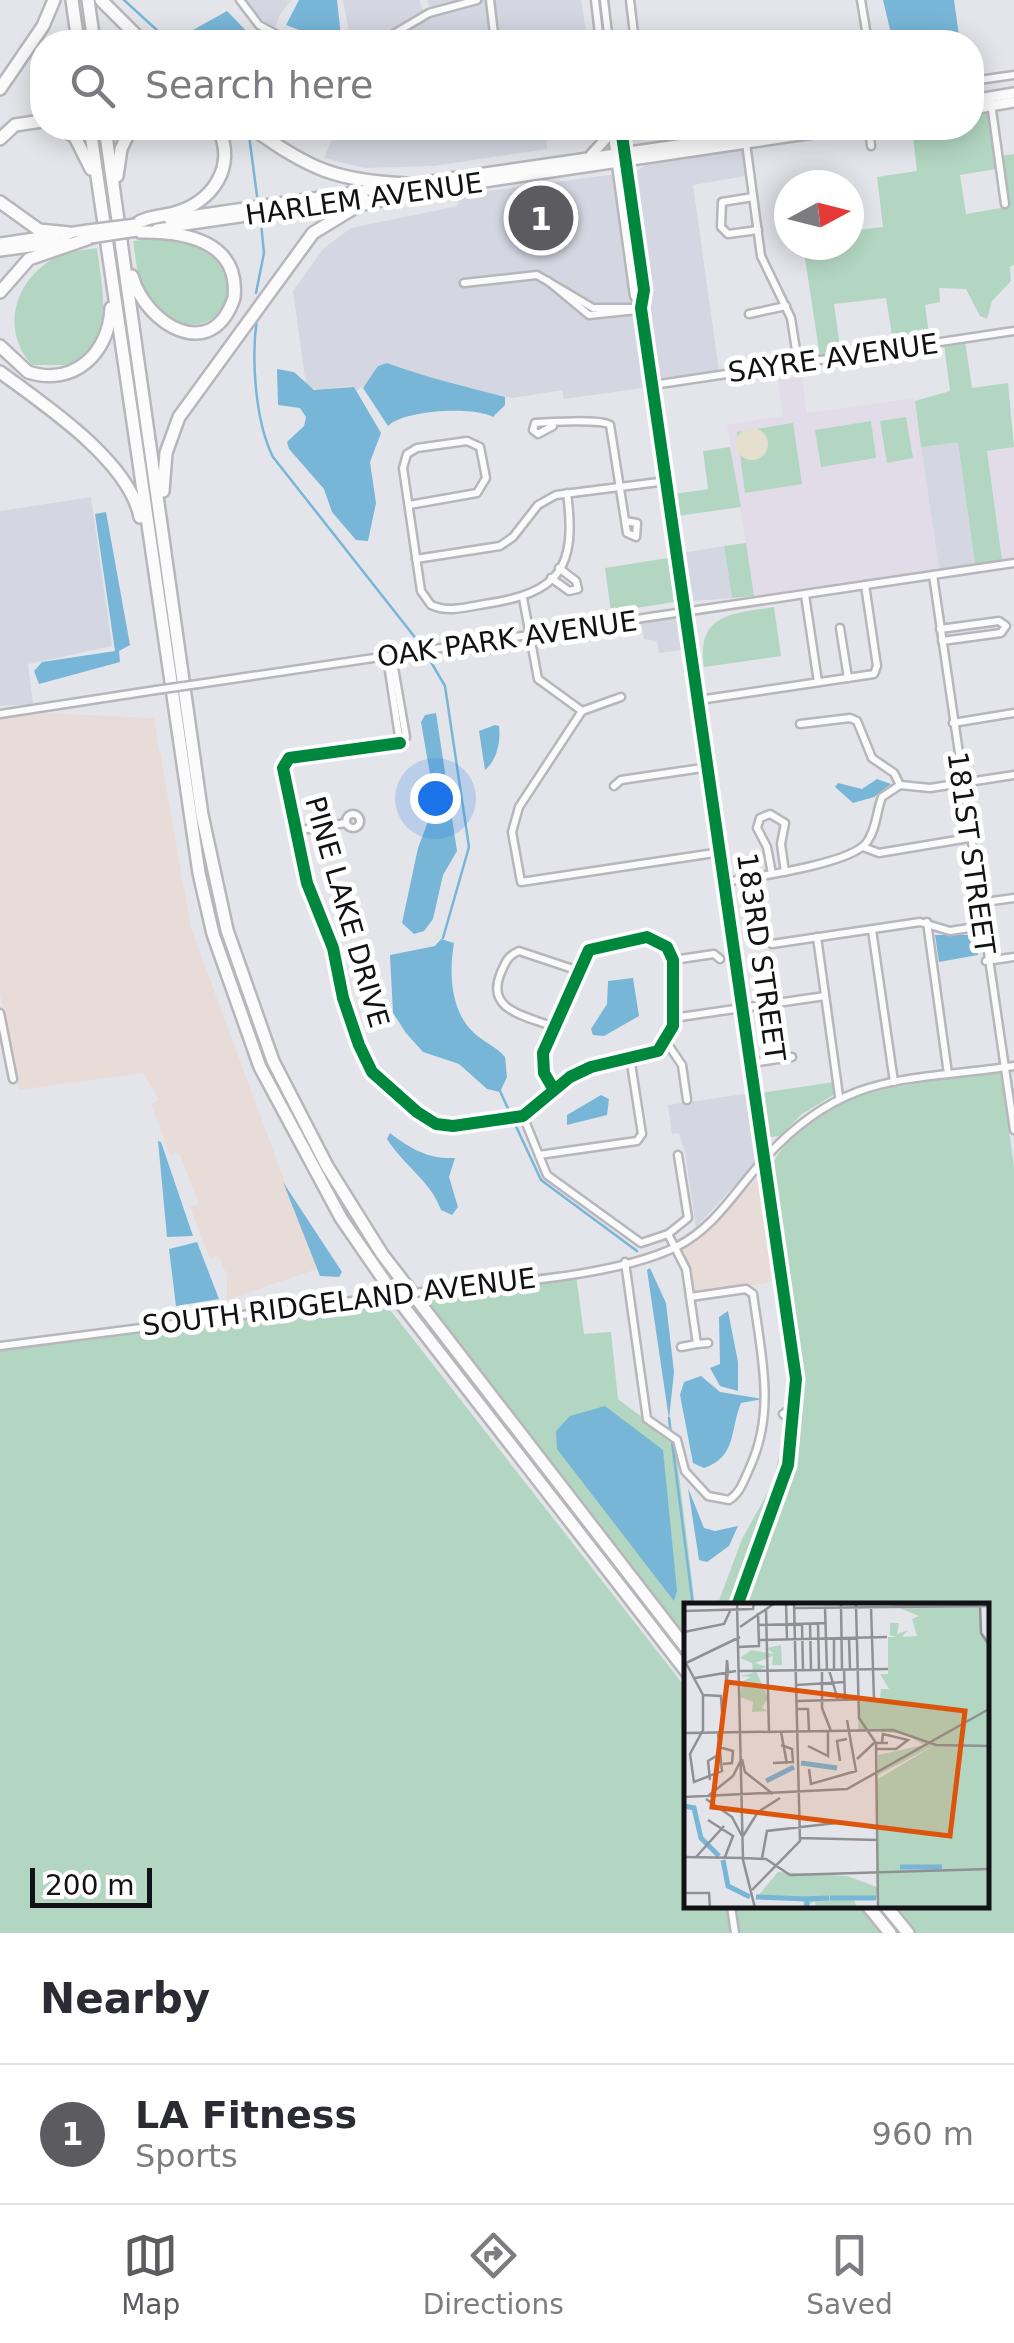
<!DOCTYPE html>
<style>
body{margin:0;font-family:"DejaVu Sans",sans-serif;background:#f2f2f3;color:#2b2b33}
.compass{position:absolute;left:774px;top:170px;width:90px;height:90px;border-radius:50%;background:#fff;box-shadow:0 5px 25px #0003;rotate:83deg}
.scale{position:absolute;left:30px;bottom:25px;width:122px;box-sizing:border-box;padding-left:10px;border:5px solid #121216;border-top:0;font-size:28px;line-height:35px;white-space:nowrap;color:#121216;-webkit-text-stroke:8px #fff;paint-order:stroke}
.you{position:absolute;left:435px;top:798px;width:35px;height:35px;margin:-25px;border:8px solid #fff;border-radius:50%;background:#1a73e8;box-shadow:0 0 0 15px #1a73e833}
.badge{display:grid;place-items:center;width:65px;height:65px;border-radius:50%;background:#5c5c60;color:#fff;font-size:32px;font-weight:700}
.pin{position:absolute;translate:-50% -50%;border:5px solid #fff;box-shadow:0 2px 10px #0006}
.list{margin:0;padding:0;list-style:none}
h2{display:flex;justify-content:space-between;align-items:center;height:130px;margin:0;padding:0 40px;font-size:42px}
h2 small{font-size:32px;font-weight:400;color:#7c7c81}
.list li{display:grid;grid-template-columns:65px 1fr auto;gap:30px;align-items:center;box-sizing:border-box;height:140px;padding:0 40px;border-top:2px solid #e1e1e2}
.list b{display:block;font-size:38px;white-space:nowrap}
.list p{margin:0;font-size:32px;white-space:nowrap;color:#7c7c81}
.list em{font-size:32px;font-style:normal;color:#7c7c81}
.icon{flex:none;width:55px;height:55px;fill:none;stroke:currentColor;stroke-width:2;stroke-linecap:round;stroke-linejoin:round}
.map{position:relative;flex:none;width:1014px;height:1933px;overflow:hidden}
.search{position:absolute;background:#fff;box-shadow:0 5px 25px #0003;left:30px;right:30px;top:30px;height:110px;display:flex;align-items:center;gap:25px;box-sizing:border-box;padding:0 35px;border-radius:40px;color:#7c7c81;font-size:38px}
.sheet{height:270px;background:#fff}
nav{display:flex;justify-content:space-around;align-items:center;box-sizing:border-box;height:140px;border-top:2px solid #e1e1e2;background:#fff;font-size:28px;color:#7c7c81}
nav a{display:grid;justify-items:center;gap:5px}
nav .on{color:#5c5c60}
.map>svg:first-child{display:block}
</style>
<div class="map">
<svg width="1014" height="1933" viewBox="0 0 1014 1933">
<rect width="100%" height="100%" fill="#e4e5ea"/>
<!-- built -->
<g fill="#d4d6e1">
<polygon points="243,0 291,0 279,16 274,31"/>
<polygon points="343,0 419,0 423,10 379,40 351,42"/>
<polygon points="427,0 581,0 588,42 388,42 433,15"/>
<polygon points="337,128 599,128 600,130 547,140 547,149 433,166 364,168 324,158"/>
<polygon points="742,150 746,176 693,185 719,371 659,378 634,172 648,164"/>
<polygon points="616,174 643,388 564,399 562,390 513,398 440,383 387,363 378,366 373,379 356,391 351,386 318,390 306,385 293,291 324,248 351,228 458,206 458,195"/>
<polygon points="958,441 975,564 939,569 921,447"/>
<polygon points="91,497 112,646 28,664 33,704 0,706 0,511"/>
<polygon points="724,546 732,598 694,601 682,553"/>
<polygon points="679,619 689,649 659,653 657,641 644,639 641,622"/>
<polygon points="751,1093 759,1159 696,1227 685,1152 679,1133 672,1134 668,1105"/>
</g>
<!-- industrial -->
<g fill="#e8dcd8">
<polygon points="45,713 154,718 191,928 317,1269 227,1300 227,1276 219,1256 210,1259 190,1207 199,1203 179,1153 170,1155 151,1104 159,1100 143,1073 19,1090 0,994 0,719"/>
<polygon points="755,1181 766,1189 780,1281 694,1294 681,1251 712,1226"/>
</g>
<!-- education -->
<g fill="#e2dce9">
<polygon points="800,364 807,413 914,398 939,569 754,596 727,425 783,416 776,368"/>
<polygon points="1014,447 1014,558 1002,560 987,451"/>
</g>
<!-- green -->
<g fill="#b2d6c1">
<polygon points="988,109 996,169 960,175 966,214 1006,207 1000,156 1014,154 1014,265 1010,266 1011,281 992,301 987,319 980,316 966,289 939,288 940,302 925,305 930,341 894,347 886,298 834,304 841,354 820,357 803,245 849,245 849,231 883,227 877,177 917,171 912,128 972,128 972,111"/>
<path d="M157 238C193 240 231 255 227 298 210 340 167 327 147 296 137 280 136 259 133 241Z"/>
<path d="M97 248C102 289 116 342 71 365H32C0 331 14 278 57 257 69 251 84 250 97 248Z"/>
<polygon points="965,341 972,388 1008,383 1014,447 987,451 1002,560 975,564 958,442 921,447 915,401 950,391 944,344"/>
<polygon points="906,417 913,458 887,463 880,421"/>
<polygon points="871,421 876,458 821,467 815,430"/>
<polygon points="793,423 802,484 745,493 737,432"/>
<polygon points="730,447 741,507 677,516 674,494 708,489 703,451"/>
<polygon points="746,543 754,596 732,598 724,546"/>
<polygon points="668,558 674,602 611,612 605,568"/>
<path d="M774 607 781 656 704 667C696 613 733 614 774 607Z"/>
<path d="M1001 1072 1014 1167V1933H915L894 1906H986V1606H741L790 1474 801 1392 772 1165C816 1083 920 1085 1001 1072Z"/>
<polygon points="834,1082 835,1094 802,1114 780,1136 770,1137 761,1093"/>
<polygon points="576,1275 584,1334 611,1332 618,1399 675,1442 695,1605 686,1606 686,1639 420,1296"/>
<polygon points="384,1302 686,1688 686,1906 862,1906 883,1933 0,1933 0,1351"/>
<polygon points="787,1420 785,1465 734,1605 717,1606 742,1539 773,1483"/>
</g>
<!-- sand -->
<circle fill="#e4dfcd" cx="752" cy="444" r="16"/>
<!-- water -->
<g fill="#78b6d8">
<polygon points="299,0 337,0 341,36 317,37 286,25"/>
<polygon points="883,0 954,0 960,42 893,42"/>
<polygon points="227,11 257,42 196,42 186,34"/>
<path d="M387 363C427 378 464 386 505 397V405L493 417C474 406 403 410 388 426L363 388 378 366Z"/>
<polygon points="277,369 294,372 314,390 354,387 381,433 370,462 376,503 368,541 356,540 332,512 324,489 289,449 287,442 304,426 306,417 300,408 278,405"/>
<polygon points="106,512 130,645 119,651 120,662 39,684 34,671 42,662 115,651 95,514"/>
<polygon points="436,713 457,851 443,875 433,919 424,931 414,934 402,923 418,848 435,803 421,722 425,715"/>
<path d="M495 725 499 726C501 741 497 760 485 770L479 731Z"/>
<polygon points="877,779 891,784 874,797 853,803 835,787 838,783 862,789"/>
<polygon points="935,935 975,935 978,955 939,962"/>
<path d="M441 939 454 943C449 971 450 1010 473 1032 483 1042 496 1046 505 1057L507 1077 500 1092 487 1089 459 1064 423 1052 406 1033 393 1013 390 955 435 946Z"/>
<polygon points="633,978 639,1016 604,1036 593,1035 591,1029 607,1004 608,981"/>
<polygon points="601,1095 609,1099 607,1115 567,1125 567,1115"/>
<path d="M390 1133C412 1150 429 1159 455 1158L449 1177 458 1207 452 1215 441 1210C430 1180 404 1166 387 1139Z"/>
<polygon points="158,1141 161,1142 193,1236 167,1237"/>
<polygon points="283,1182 342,1272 339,1277 320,1276"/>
<polygon points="197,1242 219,1299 176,1306 169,1249"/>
<polygon points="650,1268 666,1303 674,1372 669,1419 647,1270"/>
<polygon points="728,1311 738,1362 738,1391 720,1386 710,1368 720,1364 719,1317"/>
<path d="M701 1376 720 1392 763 1399 741 1403C730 1429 737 1457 704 1468L693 1463 680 1395 684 1382Z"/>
<polygon points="605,1406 663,1450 677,1591 674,1601 557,1449 556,1431 570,1416"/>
<polygon points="688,1488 704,1528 715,1531 738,1526 729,1546 707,1562 699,1560"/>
</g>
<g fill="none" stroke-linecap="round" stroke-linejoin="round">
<!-- stream -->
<g stroke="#78b6d8" stroke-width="2.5">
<polyline points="124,0 170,42"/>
<polyline points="249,135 257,196"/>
<polyline points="256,293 264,253 261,223"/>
<path d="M257 318C251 358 255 421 273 457L421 645 445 686 469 847 443 938"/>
<polyline points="500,1091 510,1113"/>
<polyline points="514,1122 541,1180 637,1251"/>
<polyline points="669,1418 693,1606"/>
</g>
<defs>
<g id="minor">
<polyline points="240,0 259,25 290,42"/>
<polyline points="490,0 495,42"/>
<polyline points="595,0 600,42"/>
<polyline points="604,0 609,42"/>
<polyline points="630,0 635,42"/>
<polyline points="861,0 868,42"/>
<polyline points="380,42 429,13 477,0"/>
<polyline points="972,81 1014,75"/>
<polyline points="991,103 1005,204"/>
<polyline points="611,128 634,296 641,307"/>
<polyline points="621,128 644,290 641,308 796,1379 788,1465 737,1606"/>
<polyline points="869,128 871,146"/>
<polyline points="746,143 761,256 791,318 798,363"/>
<polyline points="753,197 722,202 721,227 728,234 758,230"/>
<polyline points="548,281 589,315 637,310"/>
<polyline points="464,283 537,275 593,308 641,308"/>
<polyline points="749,314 786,306"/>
<polyline points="653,385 1014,331"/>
<path d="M553 426 538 434 533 430 535 423C547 422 602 419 610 425L627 533 636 537 637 523 625 521"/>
<path d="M409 505 477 493 486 478 480 447 467 441 417 448 407 454 403 468 421 591 431 605C448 613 467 607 485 604 560 593 577 568 567 493"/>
<polyline points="416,559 500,546 513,537 538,505 556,495 667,481"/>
<polyline points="933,575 1014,1130"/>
<polyline points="551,578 569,591 578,589 576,581 559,568"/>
<polyline points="805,595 818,682"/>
<polyline points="523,598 538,679 582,711"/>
<polyline points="840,628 848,678"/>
<polyline points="940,629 999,621 1006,626 1001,633 942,641"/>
<polyline points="392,656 406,737 400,743"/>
<polyline points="392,656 388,664 400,743"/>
<polyline points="198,684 1014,563"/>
<polyline points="621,697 582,711 519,807 512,832 521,882 721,852"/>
<polyline points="699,700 874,674 877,666 865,585"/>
<polyline points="0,714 156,690"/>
<polyline points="953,723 1014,713"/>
<polyline points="800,724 850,718 857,721 872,758 894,773 900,785"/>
<polyline points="400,743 289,758 283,768 307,883 333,948 343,998 359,1045 372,1072 417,1112 436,1124 453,1126 523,1116 570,1077 591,1067 658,1051 673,1026 673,960 667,947 647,937 589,950 543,1053 544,1073 554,1090"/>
<polyline points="614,786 621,780 709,767"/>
<circle cx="353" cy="821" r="7"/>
<polyline points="294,831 346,823"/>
<polyline points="863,847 879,853 969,838"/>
<polyline points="772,874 767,847 757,828 760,818 770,814 785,823 781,844 785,872"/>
<path d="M725 882C754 877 852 864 867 842 877 828 876 812 882 797L900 785 930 788 1014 775"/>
<polyline points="978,903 1014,898"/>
<polyline points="927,922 948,1074"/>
<polyline points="872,930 894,1082"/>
<polyline points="817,937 839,1096"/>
<polyline points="772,944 920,922 950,931 982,926"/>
<polyline points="673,960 714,954 720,959"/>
<polyline points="986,961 1014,957"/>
<polyline points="0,1013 13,1079"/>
<polyline points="673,1018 825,996"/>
<path d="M554 1027C527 1016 486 1011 500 975 505 963 507 956 519 951L576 970"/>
<polyline points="667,1043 682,1065 687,1100"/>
<polyline points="751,1063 792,1057"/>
<polyline points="523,1116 547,1175 641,1243 668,1234 688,1218 678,1155"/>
<polyline points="539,1155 637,1141 642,1134 630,1057"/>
<polyline points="668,1234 686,1269 697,1344 681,1347"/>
<path d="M625 1262 647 1419 677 1440 685 1471 708 1496 729 1500C741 1492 744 1480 750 1467 776 1411 761 1354 753 1294L746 1289 690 1297"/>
<path d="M430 1291C500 1283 614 1277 676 1247 716 1227 737 1188 766 1157 846 1070 906 1082 1014 1066"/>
<polyline points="697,1344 708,1343"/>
<polyline points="0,1346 376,1298"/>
<polyline points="795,1425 783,1414 796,1406"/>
<polyline points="731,1906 735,1933"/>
</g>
<g id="major">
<polyline points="972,100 1014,93"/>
<polyline points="972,109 1014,102"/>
<polyline points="591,155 612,132"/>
<polyline points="410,193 847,128"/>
<polyline points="169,219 794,128"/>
<polyline points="157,229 365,199"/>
<polyline points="0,243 88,230"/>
<polyline points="0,251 67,242"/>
</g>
<g id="highway">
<polyline points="72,0 78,42"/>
<polyline points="88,0 94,42"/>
<polyline points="101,0 143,42"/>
<polyline points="0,89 43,26 54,0"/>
<polyline points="63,128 75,137 91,169"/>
<polyline points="90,128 199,873 213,934 260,1067 341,1218 390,1289 686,1671"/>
<polyline points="105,128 202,815 227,930 273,1061 327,1166 382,1254 686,1648"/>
<path d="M252 128C309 169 336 181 407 184"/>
<polyline points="0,139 15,125 42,121"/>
<polyline points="117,176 121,149 131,128"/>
<polyline points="0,202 39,230 69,233"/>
<path d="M136 224C147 216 161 217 174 213 213 202 237 166 218 128"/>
<path d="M132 276C146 325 212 364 234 298 240 241 184 231 140 232"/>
<polyline points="0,292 29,259 90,238"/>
<path d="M0 346 28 372C74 387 109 353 111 308"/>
<path d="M0 372C45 405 129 461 140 517"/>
<polyline points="163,491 166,453 179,417 313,233 359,205 416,192"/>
<polyline points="868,1906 890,1933"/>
<polyline points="886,1906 908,1933"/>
</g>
</defs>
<!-- minor casing -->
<use href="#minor" stroke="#b7b7bb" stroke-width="11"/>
<!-- major casing -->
<use href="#major" stroke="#b7b7bb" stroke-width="14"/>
<!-- highway casing -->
<use href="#highway" stroke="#b7b7bb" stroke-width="16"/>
<!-- minor -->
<use href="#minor" stroke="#fbfbfc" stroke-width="6"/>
<!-- major -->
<use href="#major" stroke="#fbfbfc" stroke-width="9"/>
<!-- highway -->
<use href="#highway" stroke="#fbfbfc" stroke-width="11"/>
<defs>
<g id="minor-bridge">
<polyline points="156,690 198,684"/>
<polyline points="376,1298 430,1291"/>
</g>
<g id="major-bridge">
<polyline points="88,230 136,224"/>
<polyline points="90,238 137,231"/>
</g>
</defs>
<!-- minor-bridge casing -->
<use href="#minor-bridge" stroke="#b7b7bb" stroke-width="11" stroke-linecap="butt"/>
<!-- major-bridge casing -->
<use href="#major-bridge" stroke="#b7b7bb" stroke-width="14" stroke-linecap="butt"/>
<!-- minor-bridge -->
<use href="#minor-bridge" stroke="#fbfbfc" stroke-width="6"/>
<!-- major-bridge -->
<use href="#major-bridge" stroke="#fbfbfc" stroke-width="9"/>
<defs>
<g id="cycleway">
<polyline points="621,128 644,290 641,308 796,1379 788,1465 737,1606"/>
<polyline points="400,743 289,758 283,768 307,883 333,948 343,998 359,1045 372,1072 417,1112 436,1124 453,1126 523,1116 570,1077 591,1067 658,1051 673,1026 673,960 667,947 647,937 589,950 543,1053 544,1073 554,1090"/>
</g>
</defs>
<!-- cycleway casing -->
<use href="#cycleway" stroke="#fff" stroke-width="19"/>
<!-- cycleway -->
<use href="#cycleway" stroke="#00873e" stroke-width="12"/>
</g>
<g text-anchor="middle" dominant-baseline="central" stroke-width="10" stroke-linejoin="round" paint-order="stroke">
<!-- street labels -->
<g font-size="28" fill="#121216" stroke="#fff">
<text transform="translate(364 199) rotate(-8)">HARLEM AVENUE</text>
<text transform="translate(833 358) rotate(-8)">SAYRE AVENUE</text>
<text transform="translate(507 639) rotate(-8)">OAK PARK AVENUE</text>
<text transform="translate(971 853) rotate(82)">181ST STREET</text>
<text transform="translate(347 912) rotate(74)">PINE LAKE DRIVE</text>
<text transform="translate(761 957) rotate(82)">183RD STREET</text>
<text transform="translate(339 1302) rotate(-7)">SOUTH RIDGELAND AVENUE</text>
</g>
</g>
<!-- overview -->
<g transform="translate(684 1603)">
<rect width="305" height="305" fill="#e4e5ea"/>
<path d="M203 0 295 2 297 32 305 33V305H194V295H169L173 305H132L131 298 120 305 119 295 73 294 94 269 163 273 193 284 194 176 251 142 194 172V152L239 142 222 131 174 127 175 97 196 96 197 86H205L196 71H204V34H213L206 32V20H215L213 31 224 27 218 34 233 33 228 16 235 13ZM97 42 98 62H88L89 53 71 60 83 64 72 68 84 95 78 105 84 108 68 109 69 99 56 94 59 78 67 74 56 73 69 70 68 60 56 55 67 47 90 51 83 45Z" fill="#b2d6c1"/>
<path fill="none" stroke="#78b6d8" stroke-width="5" d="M117 160 153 165M82 178 110 164M0 203 10 205 17 235 35 253M39 257 44 283 66 294M216 264H258M72 294 123 296M146 295H192M123 305V296L145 295"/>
<path fill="none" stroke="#909195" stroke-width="2.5" d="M53 0 59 257 71 305M102 0 103 36M296 1 297 30 305 42M157 2 158 66M172 2 175 115 192 140M110 5 305 3M141 5 143 67M82 6 85 129M0 8 69 6 70 0M126 20 127 67M134 20 135 67M118 21 119 67M75 22 142 20M56 24 91 0M0 29 40 21 47 6M165 35 166 66M150 36V67M75 37 203 34M54 44 75 43 74 10M43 57 44 68 43 76 42 75ZM2 60 19 92V127L6 151 10 179 38 168 34 130M0 61 56 34M160 66 161 97M138 67V105L147 128M145 67 154 97M54 68 204 66M11 75 52 68M112 82 161 79M0 91 1 124M19 92 37 93 38 109M113 98 190 96 187 4M113 106H124L125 128M97 129 103 161M0 130 209 127 252 142 305 143M192 140 194 305M124 143 144 153V128M35 144 49 148 48 160 39 161M193 146H212L224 137 199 131 198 139M58 156 61 169 89 191M173 156 190 140H204M156 158 153 138 163 136M89 160 109 159 108 146 97 142M125 166 127 181 172 168 163 117M26 177 24 158 36 151M24 193 49 173 57 157M0 194 163 186 305 106M22 196 48 214 58 233M24 217 49 233 41 254M59 233 74 209 96 195M116 235 194 237M0 254 60 255M12 254 40 223M60 255 82 256 106 272 305 266M78 255 83 228 161 219M68 287 116 238 110 0M0 290H25L26 305"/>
<path fill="#dd550c" fill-opacity="0.15" stroke="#dd550c" stroke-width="5" d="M43 79 281 108 266 233 28 204Z"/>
<rect width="305" height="305" fill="none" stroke="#121216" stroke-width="5"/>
</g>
</svg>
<svg class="compass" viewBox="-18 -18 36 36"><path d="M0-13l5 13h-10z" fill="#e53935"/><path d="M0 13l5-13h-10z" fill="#7c7c81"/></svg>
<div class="scale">200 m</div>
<div class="you"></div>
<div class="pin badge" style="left:541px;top:218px">1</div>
<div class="search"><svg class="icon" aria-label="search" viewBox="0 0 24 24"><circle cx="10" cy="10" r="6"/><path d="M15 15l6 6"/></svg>Search here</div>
</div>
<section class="sheet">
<h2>Nearby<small></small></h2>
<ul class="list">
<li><span class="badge">1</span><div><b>LA Fitness</b><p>Sports</p></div><em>960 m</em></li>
</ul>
</section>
<nav>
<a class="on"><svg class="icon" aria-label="map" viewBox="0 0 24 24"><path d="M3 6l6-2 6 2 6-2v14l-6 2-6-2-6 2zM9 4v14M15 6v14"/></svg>Map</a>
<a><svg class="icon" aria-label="directions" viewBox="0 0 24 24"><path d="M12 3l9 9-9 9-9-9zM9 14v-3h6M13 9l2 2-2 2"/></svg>Directions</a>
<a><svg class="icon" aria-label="saved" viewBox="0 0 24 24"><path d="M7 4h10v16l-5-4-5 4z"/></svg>Saved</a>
</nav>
